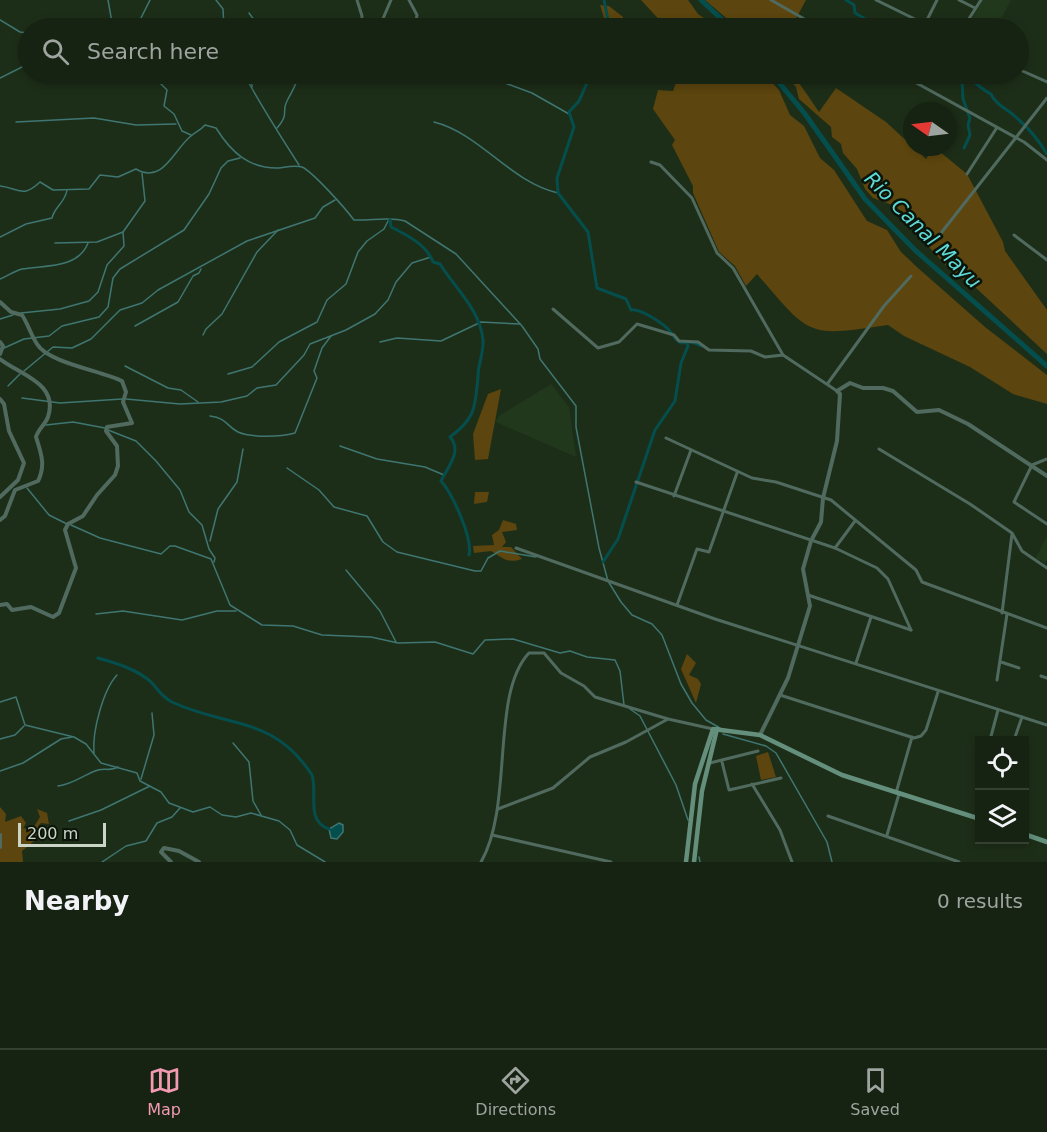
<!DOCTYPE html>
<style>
body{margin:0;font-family:"DejaVu Sans",sans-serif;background:#232f20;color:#f1f3f6}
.controls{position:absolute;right:18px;bottom:18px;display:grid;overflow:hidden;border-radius:0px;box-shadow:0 3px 9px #0003}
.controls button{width:54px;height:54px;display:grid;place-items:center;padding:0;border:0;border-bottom:2px solid #353f32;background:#162212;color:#f1f3f6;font:30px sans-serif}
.compass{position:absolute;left:903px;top:102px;width:54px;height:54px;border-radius:50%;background:#162212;box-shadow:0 3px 9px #0003;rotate:284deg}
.scale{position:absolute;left:18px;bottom:15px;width:88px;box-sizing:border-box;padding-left:6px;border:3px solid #cad5c7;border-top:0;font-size:16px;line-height:21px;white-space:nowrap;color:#cad5c7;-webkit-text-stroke:4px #0c140a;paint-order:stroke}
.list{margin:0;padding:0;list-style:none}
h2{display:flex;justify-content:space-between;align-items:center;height:78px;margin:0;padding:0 24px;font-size:26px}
h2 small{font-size:20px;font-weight:400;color:#9ea49f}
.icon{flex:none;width:33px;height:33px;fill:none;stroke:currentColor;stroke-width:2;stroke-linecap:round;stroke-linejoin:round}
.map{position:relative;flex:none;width:1047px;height:862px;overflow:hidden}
.search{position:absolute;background:#162212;box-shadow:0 3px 9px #0003;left:18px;right:18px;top:18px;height:66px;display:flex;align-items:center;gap:15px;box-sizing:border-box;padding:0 21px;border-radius:33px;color:#9ea49f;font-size:22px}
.sheet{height:186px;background:#162212}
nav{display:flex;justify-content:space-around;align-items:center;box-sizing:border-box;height:84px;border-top:2px solid #353f32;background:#162212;font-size:16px;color:#9ea49f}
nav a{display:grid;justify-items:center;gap:3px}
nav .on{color:#f19ab2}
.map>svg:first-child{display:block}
</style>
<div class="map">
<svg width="1047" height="862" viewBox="0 0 1047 862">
<rect width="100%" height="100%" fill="#1d2e18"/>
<!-- built -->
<g fill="#22381c">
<polygon points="983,0 1011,0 996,28 966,28"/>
<polygon points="551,384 569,407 576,457 496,422 499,416"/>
<polygon points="1047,536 1047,560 1045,563 1036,558"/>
</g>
<!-- green -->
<g fill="#5c450e">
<polygon points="641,0 688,0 698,14 719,28 667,28"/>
<polygon points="705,0 806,0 791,28 738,28"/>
<polygon points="600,5 609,6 623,17 624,28 597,28 604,18"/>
<path d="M679 74H764L779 90 790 115 804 126 820 158 834 170 867 221 887 230 901 252 918 268 985 327 1047 375V404L1013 394 970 367 904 336 888 325C806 337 811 337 757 274L746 286 735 266 719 252 693 193V186L672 145 675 140 653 109 658 90 673 91Z"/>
<polygon points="784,74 793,74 819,112 836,88 886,122 926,159 934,147 967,174 1003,242 1005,251 1047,310 1047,354 975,287 953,273 930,248 918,227 895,206 873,198 865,189 857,169 843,153 841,144 832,137 831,127 799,99 796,87"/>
<polygon points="501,389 488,459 475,460 473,434 488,394"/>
<polygon points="475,492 489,492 487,502 474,504"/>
<path d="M503 520 516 524 517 530 502 532 506 542 502 547H511L522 559C507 564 503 558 491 551L474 553 473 546 494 545 492 535 499 530Z"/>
<polygon points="687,654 696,663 689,675 698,679 701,684 696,703 681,669"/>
<polygon points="768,752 776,777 761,780 756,756"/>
<polygon points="0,807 6,814 5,822 21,816 26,823 23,828 32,830 40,817 37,809 47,813 49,824 41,823 38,826 39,837 22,851 23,862 0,862"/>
</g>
<!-- water -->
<polygon fill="#044e4d" stroke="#3f7672" stroke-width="1.5" points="339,823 343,825 343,832 337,839 331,838 329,829"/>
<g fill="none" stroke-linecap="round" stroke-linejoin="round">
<!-- stream -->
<g stroke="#3f7672" stroke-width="1.5">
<polyline points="108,0 113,28"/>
<polyline points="216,0 223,9 224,28"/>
<polyline points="249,13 260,28"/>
<polyline points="297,19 300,28"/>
<polyline points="0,20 20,32 28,33"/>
<polyline points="136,28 150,0"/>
<polyline points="151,74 167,90 164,106 174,114 182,131 191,135"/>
<path d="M244 74C261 106 279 134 299 165"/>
<polyline points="0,78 28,64"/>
<polyline points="494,79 532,93 569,114"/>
<polyline points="252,87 252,74"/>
<polyline points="16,122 94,118 136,125 176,124"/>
<path d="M434 122C481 134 510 182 558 193"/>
<path d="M277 128C290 113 281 112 287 101 292 91 296 86 299 74"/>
<path d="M0 186C19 188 22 199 40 182L53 190 89 189 100 175 118 177 136 169C163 185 174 149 191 136 196 131 200 131 205 125L216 128C231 152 249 169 279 168 286 167 295 165 302 167 313 172 345 208 354 220 370 221 390 216 405 221L456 254 522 326 538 349 540 359 576 406V427L599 548 608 581 621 602 632 615 652 624 662 635 681 684 692 703 706 720 720 728"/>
<path d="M0 237 26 224 52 218C55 206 65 203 67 190"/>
<polyline points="55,243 97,242 123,232 145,201 142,173"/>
<path d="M0 279C8 276 14 271 22 269 45 265 78 269 88 243"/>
<polyline points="21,313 60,309 89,301 98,292 107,265 124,246 123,232"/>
<polyline points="0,319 13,315"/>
<polyline points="135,326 178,302 193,276 199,273 201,269"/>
<polyline points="203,335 206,329 222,314 257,252 278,230"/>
<polyline points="380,342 397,338 441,341 481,322 520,324"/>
<polyline points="4,348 24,339 49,336 62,326 99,317 108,307 113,278 120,269 184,230 209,194 221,168 228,161 240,158"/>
<polyline points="125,366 168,388 181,390 198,402"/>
<polyline points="24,371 53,347 72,348 91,339 120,310 142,303 158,290 247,241 315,218 323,207 335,200"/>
<polyline points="228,374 252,367 279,342 317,322 327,300 346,284 358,252 367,241 384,229 388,221"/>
<polyline points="8,386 20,374"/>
<polyline points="22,398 60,403 122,399"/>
<polyline points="126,399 180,404 221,402 247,396 257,388 276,385 304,355 310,344 346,330 375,314 388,300 396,282 412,263 431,257"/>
<path d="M210 416C227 418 226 426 238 432 252 438 280 437 295 433L317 378 314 371 322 348 331 336"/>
<polyline points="46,425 73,422 105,428"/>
<polyline points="108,430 136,441 156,461 180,490 189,512 202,525 209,549 215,558 214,562"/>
<polyline points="340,446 377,459 425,467 444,475"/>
<polyline points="287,468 319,490 334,507 367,516 383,542 397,552 475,571 481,571 488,558 500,551 536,557"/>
<polyline points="27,488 49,515 67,524"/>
<polyline points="71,525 100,538 161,554 170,546 175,546 211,559 230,605 262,625 293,626 322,635 371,637 398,643 435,642 473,654 485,640 513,639 560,653 570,651 587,657 615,660 620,671 624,705"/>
<polyline points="210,541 218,509 237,482 243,449"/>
<polyline points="346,570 380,611 396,642"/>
<polyline points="96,614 123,611 182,620 217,611 236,611"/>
<polyline points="0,702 16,697 25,725 74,737 86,744 101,763 137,773 140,781 161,792 169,803 193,812 210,807 222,815 236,817 251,813 279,821 290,830 297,845 325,862"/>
<polyline points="630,709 640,716 676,785 688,820"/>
<polyline points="723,734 766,746 776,753 827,842 832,862"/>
<polyline points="0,739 15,735 24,726"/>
<polyline points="233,743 249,762 253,801 261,815"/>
<path d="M94 753C92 732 103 690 117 675"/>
<polyline points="0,771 23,763 61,739 72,737"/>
<polyline points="141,779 154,735 152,713"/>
<path d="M58 786C73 784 82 776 95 771 103 767 110 772 118 767"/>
<polyline points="69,821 101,810 150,786"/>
<polyline points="699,857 700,862"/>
<polyline points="102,862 126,846 146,841 157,823 172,817 180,808"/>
</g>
<!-- canal -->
<g stroke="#044e4d" stroke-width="3">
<polyline points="604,0 608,20 607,28"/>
<polyline points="846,0 854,5 855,13 881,28"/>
<polyline points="866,21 869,28"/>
<path d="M591 74 579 101 569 112 574 127 557 178 558 193 588 232 597 288 626 299 631 310C640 308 662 323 668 329 673 334 674 339 681 343L692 342 702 346"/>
<polyline points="955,74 962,80 963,99 970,118 968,125 970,135 964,148"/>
<path d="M964 74C973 80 982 90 991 94 995 105 1011 111 1019 120 1031 130 1039 141 1047 154"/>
<path d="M390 220 391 227C407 235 427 245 433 262L440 264C454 287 480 309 483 340 484 352 478 364 478 377 475 407 476 418 450 437 463 451 447 468 441 481 452 493 473 538 469 555"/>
<polyline points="603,562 618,539 655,430 675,401 681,363 688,346 687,343"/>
<path d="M98 658C116 663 139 670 152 683 159 691 162 697 172 702 227 728 273 715 312 775 318 792 305 821 329 829"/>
</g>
<!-- river -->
<g stroke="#044e4d" stroke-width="5">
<polyline points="701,0 731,28"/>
<polyline points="772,74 805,114 865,199 916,251 1047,366"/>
</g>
<!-- minor -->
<g stroke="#506a5f" stroke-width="3">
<polyline points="357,0 362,16 361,28"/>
<polyline points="409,0 417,15 415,28"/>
<polyline points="771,0 820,28"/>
<polyline points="876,0 933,28"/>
<polyline points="959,0 975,8"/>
<polyline points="925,24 937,0"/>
<polyline points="379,28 391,0"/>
<polyline points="963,28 981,0"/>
<polyline points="1018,69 1047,82"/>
<polyline points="900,74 1024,142 1047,160"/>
<polyline points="651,162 660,165 692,198 717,253 733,268 783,355"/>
<polyline points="967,174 996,129"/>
<polyline points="1014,235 1047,260"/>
<polyline points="934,242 1047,98"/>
<polyline points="553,309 598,348 619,342 637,324 674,335 679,341 698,342 709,350 751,351 765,357 783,355 837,391"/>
<polyline points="828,383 884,306 911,276"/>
<polyline points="666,438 752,478 776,482 831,500 916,570 922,582 1047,628"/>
<polyline points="879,449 970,504 1012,533 1022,551 1047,568"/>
<polyline points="1047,459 1032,465 1014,502 1047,524"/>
<polyline points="636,482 835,548 877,568 888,579 911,630"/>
<polyline points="674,496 691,450"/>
<polyline points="516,548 715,619 1047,725"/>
<polyline points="835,548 855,521"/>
<polyline points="808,595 911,630"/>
<polyline points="677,605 697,549 709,552 737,473"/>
<polyline points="1002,613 1012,534"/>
<polyline points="1001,662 1019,668"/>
<polyline points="856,663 871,617"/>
<polyline points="1041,676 1047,678"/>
<polyline points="997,680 1007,614"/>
<polyline points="780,695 914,738 921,736 926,730 938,692"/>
<polyline points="990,740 998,710"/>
<polyline points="1014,740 1022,717"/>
<polyline points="722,762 729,790 781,778"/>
<polyline points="710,763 758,751"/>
<polyline points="752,784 780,830 792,862"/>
<polyline points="896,793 912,737"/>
<polyline points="498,809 553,788 590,757 626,742 668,719"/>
<polyline points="828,816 959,862"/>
<polyline points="492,835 611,862"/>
<polyline points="887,835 899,794"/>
<path d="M481 862C514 805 490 694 529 653H544L561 673 584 686 595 697 668 719 713 729"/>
</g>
<!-- tertiary -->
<g stroke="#506a5f" stroke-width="4">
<path d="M0 302 11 312 22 315C28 324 31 335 37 344 48 363 103 371 122 381L126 392 123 402 132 423 107 427 106 431 117 446 118 466 115 475 97 495 83 516 68 524 65 530 76 568 59 613 53 617 31 607 12 610 7 604 0 605"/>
<polyline points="0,342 3,346 0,354"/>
<path d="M0 359C20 375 59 383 48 417 45 425 38 429 36 437 41 453 46 465 38 481L15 490 5 516 0 520"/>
<polyline points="0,399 4,404 9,431 24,463 18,480 0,497"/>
<polyline points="760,735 788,678 810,606 803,569 811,541 821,522 823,498 837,441 840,394 837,391 850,383 863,388 883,388 893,391 917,412 939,410 968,424 1047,476"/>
<polyline points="0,835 0,847"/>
<polyline points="171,862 161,852 164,848 179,851 199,862"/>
</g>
<!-- secondary -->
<g stroke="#648f7d" stroke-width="4.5">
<polyline points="1024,834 1047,842"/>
<polyline points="686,862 695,784 713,729 760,735 842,775 980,819"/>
<polyline points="694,862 702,791 717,729"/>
</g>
</g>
<g text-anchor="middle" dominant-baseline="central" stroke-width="5" stroke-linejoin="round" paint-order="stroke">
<!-- water labels -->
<g font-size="20" font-style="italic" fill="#5ddad8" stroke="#0c140a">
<text transform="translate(923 230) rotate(45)">Rio Canal Mayu</text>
</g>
</g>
</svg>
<div class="controls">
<button><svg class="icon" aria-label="locate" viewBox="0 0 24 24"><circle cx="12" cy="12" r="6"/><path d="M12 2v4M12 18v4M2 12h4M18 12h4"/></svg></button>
<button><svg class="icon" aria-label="layers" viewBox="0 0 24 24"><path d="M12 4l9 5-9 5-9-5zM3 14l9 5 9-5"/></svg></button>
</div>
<svg class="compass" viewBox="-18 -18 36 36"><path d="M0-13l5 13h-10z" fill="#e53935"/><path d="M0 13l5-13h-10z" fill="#9ea49f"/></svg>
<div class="scale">200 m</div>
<div class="search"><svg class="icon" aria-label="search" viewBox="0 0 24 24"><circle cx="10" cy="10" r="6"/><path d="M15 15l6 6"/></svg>Search here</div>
</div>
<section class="sheet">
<h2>Nearby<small>0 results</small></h2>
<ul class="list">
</ul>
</section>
<nav>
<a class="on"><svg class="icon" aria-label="map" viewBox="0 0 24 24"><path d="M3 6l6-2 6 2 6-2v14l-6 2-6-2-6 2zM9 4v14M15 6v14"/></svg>Map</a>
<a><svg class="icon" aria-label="directions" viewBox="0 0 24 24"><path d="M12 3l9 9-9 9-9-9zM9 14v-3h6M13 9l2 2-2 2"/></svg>Directions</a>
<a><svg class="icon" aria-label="saved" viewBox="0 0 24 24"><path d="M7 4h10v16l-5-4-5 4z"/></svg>Saved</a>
</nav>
